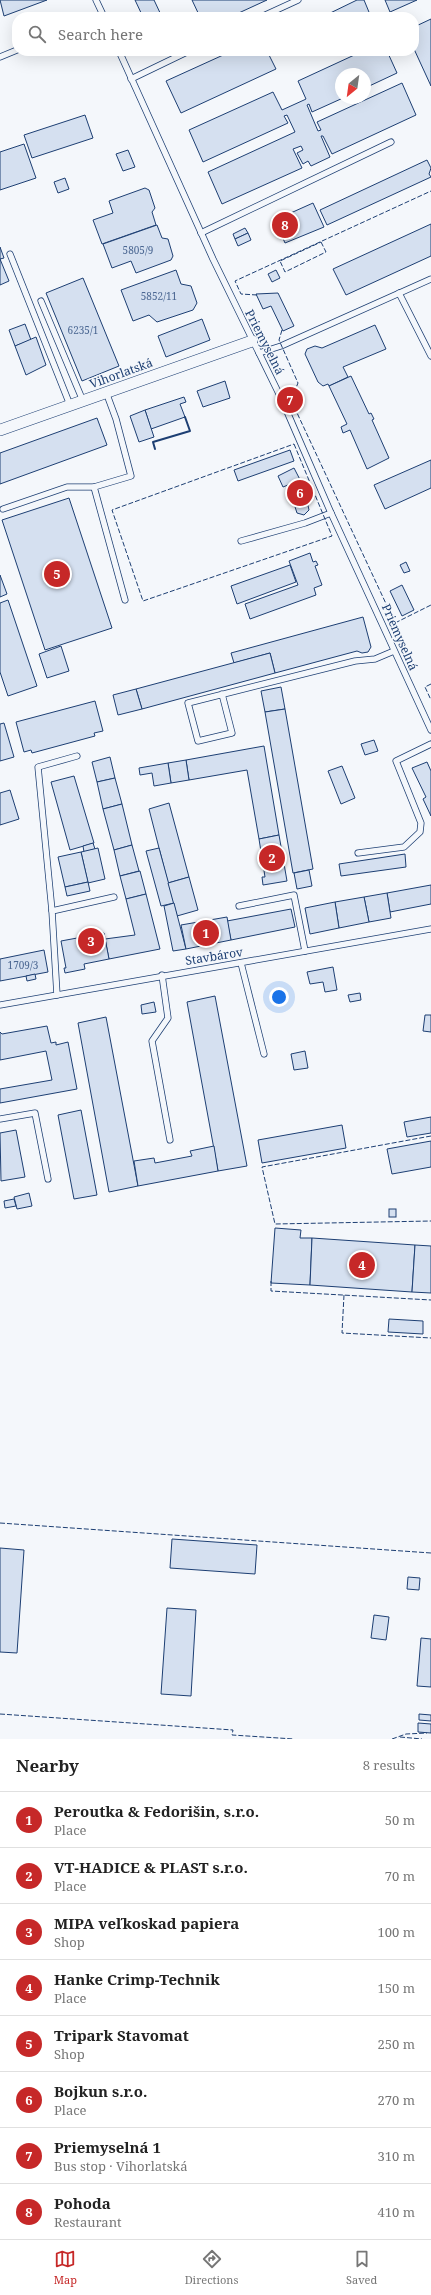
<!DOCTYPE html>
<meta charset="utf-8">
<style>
body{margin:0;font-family:"Noto Serif",serif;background:#f6f6f6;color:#222}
.compass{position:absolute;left:335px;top:68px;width:36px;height:36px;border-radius:50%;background:#fff;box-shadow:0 4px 16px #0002;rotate:209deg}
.you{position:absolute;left:279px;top:997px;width:14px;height:14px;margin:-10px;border:3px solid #fff;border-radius:50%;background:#1a73e8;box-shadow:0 0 0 6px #1a73e833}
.badge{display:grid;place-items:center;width:26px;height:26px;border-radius:50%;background:#c62828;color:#fff;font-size:13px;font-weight:700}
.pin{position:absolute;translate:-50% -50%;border:2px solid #fff;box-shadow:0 1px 4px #0006}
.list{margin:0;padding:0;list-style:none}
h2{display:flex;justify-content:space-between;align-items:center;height:52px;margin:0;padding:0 16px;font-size:17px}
h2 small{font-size:13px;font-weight:400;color:#767676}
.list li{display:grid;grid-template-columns:26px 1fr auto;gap:12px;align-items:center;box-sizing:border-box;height:56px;padding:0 16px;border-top:1px solid #e0e0e0}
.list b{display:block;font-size:15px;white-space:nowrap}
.list p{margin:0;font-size:13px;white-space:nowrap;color:#767676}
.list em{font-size:13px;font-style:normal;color:#767676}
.icon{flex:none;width:22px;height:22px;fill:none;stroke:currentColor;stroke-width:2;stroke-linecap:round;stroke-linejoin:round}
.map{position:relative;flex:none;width:431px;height:1739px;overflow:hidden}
.search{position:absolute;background:#fff;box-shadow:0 4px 16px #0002;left:12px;right:12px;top:12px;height:44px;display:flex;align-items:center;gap:10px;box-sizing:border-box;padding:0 14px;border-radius:16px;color:#767676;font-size:15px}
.sheet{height:500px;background:#fff}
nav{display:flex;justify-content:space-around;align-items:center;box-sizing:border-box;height:56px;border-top:1px solid #e0e0e0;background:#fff;font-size:11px;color:#767676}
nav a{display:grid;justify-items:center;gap:2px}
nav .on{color:#c62828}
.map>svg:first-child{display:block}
</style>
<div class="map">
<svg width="431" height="1739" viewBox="0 0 431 1739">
<rect width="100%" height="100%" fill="#f4f7fb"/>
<!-- building -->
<g fill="#d5e0f0" stroke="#1d3f73">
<polygon points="0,0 47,0 4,16"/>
<polygon points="135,0 154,0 162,17 143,17"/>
<polygon points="192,0 267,0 230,17 200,17"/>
<polygon points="357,0 364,0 371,17 322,17"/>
<polygon points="385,0 417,0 390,12"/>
<polygon points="431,19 431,86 414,49 414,27"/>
<polygon points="232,51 267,51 276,69 181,113 166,81"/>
<polygon points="363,51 387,51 397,73 365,88 365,74 341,74 341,98 343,98 312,112 309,104 307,105 318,131 321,130 317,122 402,83 416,115 332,154 323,136 321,136 330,157 311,166 308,161 303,164 297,153 303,150 301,146 293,149 302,168 222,204 208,172 295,132 287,115 284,116 288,123 203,162 189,130 273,92 282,110 304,100 306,99 298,81"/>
<polygon points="85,115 93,138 32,158 24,135"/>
<polygon points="24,144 36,178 0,190 0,152"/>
<polygon points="128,150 135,167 123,171 116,154"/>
<polygon points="427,160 431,168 429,174 431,177 327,225 320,210"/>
<polygon points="65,178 69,189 58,193 54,182"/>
<polygon points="145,188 149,190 155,208 152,212 156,225 102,244 93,220 113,213 109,201"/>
<polygon points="313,203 324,227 285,243 275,220"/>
<polygon points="431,224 431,256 346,295 333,269"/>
<polygon points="157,225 162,238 168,239 173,256 171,260 136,273 131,261 112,268 103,244"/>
<polygon points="245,228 248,233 235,239 233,234"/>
<polygon points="248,233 251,240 238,246 235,239"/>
<polygon points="0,247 4,258 0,259"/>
<polygon points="0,259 9,281 0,285"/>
<polygon points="176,270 181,284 191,286 197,303 193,310 157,322 149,315 133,321 121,290"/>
<polygon points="276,270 280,278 272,282 268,274"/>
<polygon points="83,278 119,366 82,381 46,293"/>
<polygon points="278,293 294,326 283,331 271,306 263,309 256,294"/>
<polygon points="202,319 210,340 166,357 158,336"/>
<polygon points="25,324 31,340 15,346 9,330"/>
<polygon points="375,325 386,349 343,367 348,377 329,386 328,384 323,386 318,382 305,354 307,349 315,346 322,348"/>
<polygon points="36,337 46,365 26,375 15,346"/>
<polygon points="351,376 369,414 371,413 374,419 372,420 389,458 367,469 350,430 343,433 341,427 347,424 329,386"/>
<polygon points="225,381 230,398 203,407 197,391"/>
<polygon points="184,397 186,402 180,404 185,417 151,429 145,410"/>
<polygon points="145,410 154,437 139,442 130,416"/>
<polygon points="97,418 107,445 0,484 0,453"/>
<polygon points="290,450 294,461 238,481 234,470"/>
<polygon points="431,460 431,488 385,509 374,485"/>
<polygon points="294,468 311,501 307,501 309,510 304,515 297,513 288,485 283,487 278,476"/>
<polygon points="69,498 112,628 45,650 2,520"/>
<polygon points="310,553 313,562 316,561 318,565 315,566 322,585 314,588 316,595 250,619 245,604 298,585 289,561"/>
<polygon points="406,562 410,571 404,573 400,565"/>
<polygon points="290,565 296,582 237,604 231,586"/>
<polygon points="0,575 7,594 0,597"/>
<polygon points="402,585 414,610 402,616 390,591"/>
<polygon points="8,600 37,686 8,696 0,672 0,603"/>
<polygon points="363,617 371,647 368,652 362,653 357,651 275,673 270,653 234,663 231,653"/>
<polygon points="61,646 69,671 47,678 39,654"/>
<polygon points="270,653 275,673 142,709 136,689"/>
<polygon points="281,687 285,709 265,712 261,691"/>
<polygon points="136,689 142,709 118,715 113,695"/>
<polygon points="95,701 103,731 94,733 95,736 32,753 31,750 24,752 16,722"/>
<polygon points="285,709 313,869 293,873 265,712"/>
<polygon points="4,723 14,757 0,761 0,724"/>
<polygon points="374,740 378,751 365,755 361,744"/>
<polygon points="264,746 279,835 259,839 247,770 189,780 186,760"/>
<polygon points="110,757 115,778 97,782 92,762"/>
<polygon points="186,760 189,780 171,783 168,763"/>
<polygon points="427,762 431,771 431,816 423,799 426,797 412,768"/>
<polygon points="168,763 171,783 154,786 152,773 140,775 139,768"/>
<polygon points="342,766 355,798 341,804 328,771"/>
<polygon points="74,776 94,843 70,850 51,782"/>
<polygon points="115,778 122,804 103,809 97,782"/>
<polygon points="10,790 19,819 0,825 0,793"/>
<polygon points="169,803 189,877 168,883 149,809"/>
<polygon points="122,804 132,845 114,850 103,809"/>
<polygon points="279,835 287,881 263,885 262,877 265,877 259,839"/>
<polygon points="93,843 95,849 84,852 83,846"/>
<polygon points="132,845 139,871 120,876 114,850"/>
<polygon points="98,848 105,879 88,883 81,852"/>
<polygon points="159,848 174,903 161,906 146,851"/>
<polygon points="81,852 88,882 65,887 58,857"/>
<polygon points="405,854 406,867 341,876 339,864"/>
<polygon points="309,870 312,886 297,889 294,873"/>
<polygon points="140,871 146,894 126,899 120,876"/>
<polygon points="189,877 198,910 177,916 168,883"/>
<polygon points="88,882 90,891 67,896 65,887"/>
<polygon points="431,885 431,904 390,912 387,893"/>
<polygon points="387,893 391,918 369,922 364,897"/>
<polygon points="146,894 160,949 109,959 105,939 135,935 126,899"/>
<polygon points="364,897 369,922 339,928 335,902"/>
<polygon points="335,902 339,928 310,934 305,908"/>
<polygon points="174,903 186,949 173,951 164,906"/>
<polygon points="291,909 295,927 231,940 227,921"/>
<polygon points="227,917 231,940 186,949 181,925"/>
<polygon points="104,933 109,959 84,964 85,969 65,973 64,968 66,968 61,941"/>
<polygon points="44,950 48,972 0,981 0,959"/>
<polygon points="333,967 337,990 325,992 323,982 310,984 307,972"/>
<polygon points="35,974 36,979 27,981 26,976"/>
<polygon points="360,993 361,1000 350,1002 348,995"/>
<polygon points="215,996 247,1166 218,1171 187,1002"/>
<polygon points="154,1002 156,1012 142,1014 141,1005"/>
<polygon points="425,1015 431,1015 431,1032 423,1031"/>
<polygon points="106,1017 138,1186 109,1192 78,1023"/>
<polygon points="47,1026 51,1043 56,1042 56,1045 68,1042 77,1089 0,1103 0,1089 52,1080 46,1051 0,1060 0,1032 2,1034"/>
<polygon points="305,1051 308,1068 294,1070 291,1054"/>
<polygon points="81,1110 97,1195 74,1199 58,1115"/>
<polygon points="431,1117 431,1133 407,1137 404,1122"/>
<polygon points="342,1125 346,1148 262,1163 258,1140"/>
<polygon points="16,1130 25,1177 1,1181 0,1133"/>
<polygon points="431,1141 431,1167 392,1174 387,1149"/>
<polygon points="214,1146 218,1171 138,1186 134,1161 154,1158 155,1163 192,1156 190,1151"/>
<polygon points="29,1193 32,1206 17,1209 14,1197"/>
<polygon points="14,1199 16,1206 5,1208 4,1201"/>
<rect x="389" y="1209" width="7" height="8"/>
<polygon points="275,1228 301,1230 300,1238 312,1238 310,1285 271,1283"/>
<polygon points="312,1238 415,1245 412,1292 310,1285"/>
<polygon points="415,1245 431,1246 431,1293 412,1292"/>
<polygon points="389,1319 423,1321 423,1334 388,1332"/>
<polygon points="172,1539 257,1545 255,1574 170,1568"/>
<polygon points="0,1548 24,1550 17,1653 0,1652"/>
<polygon points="408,1577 420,1578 419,1590 407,1589"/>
<polygon points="167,1608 196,1610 191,1696 161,1694"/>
<polygon points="374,1615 389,1617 386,1640 371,1638"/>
<polygon points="421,1638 431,1639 431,1687 417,1686"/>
<polygon points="419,1714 431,1715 431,1721 419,1720"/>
<polygon points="418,1723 431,1724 431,1733 418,1732"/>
</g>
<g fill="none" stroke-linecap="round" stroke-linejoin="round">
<defs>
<g id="lane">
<polyline points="96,0 104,17"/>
<polyline points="261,17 298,0"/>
<polyline points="119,51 213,259 282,400 331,513 431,730"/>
<polyline points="0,57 17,50"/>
<polyline points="131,79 189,51"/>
<polyline points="201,233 391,142"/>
<polyline points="10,254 70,405"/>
<polyline points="399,293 431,356"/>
<polyline points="41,301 83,401"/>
<polyline points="259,353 281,346 431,279"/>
<polyline points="106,392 116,419 131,476 94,487 125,600"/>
<polyline points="3,509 67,487 94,487"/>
<polyline points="241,541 305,523 331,513"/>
<polyline points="222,694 232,733 198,741 188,703 355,661 375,659 394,651"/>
<polyline points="358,853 404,847 420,832 421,823 396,761 431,744"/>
<polyline points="239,906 294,895 305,951"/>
<polyline points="52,911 114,897"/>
<polyline points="241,963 264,1054"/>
<polyline points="162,975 168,1018 152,1041 170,1140"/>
<polyline points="57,995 52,911 38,767 77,756"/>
<polyline points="0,1005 431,929"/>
<polyline points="0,1119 35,1113 48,1179"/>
</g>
<polyline id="street" points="0,430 252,341"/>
</defs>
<!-- lane casing -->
<use href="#lane" stroke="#1d3f73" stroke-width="7"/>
<!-- street casing -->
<use href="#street" stroke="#1d3f73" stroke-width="12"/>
<!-- lane -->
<use href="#lane" stroke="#f4f7fb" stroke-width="5.5"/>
<!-- street -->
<use href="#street" stroke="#f4f7fb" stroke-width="11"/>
<!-- fence -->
<g stroke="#1d3f73" stroke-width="1" stroke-dasharray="5 2" stroke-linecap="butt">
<polygon points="321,242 326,252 285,272 280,261"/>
<polyline points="257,295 241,294 235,281 431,191"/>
<polyline points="282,330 279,340 298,383 291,400 395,623 431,605"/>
<polygon points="294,444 332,536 143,601 112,510"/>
<polyline points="431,684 425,687 431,700"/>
<polyline points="431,1136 262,1167 275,1224 431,1221"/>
<polyline points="271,1281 271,1291 431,1300"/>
<polyline points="344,1295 342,1333 431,1338"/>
<polyline points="0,1523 431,1553"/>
<polyline points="0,1714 233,1730 232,1735 294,1739"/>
<polyline points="400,1737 422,1739"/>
<polyline points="392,1739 406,1734 427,1733"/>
</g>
<!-- wall -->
<polyline stroke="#1d3f73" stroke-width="2" points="155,449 153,442 190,431 185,417"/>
</g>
<g text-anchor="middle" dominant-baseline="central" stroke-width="3" stroke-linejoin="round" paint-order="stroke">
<!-- number labels -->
<g font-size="10" fill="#4b6792">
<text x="138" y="250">5805/9</text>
<text x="159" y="296">5852/11</text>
<text x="83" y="330">6235/1</text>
<text x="23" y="965">1709/3</text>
</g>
<!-- street labels -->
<g font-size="12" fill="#1d3f73" stroke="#f4f7fb">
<text transform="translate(265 342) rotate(63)">Priemyselná</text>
<text transform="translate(121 373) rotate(-20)">Vihorlatská</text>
<text transform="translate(400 637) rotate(66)">Priemyselná</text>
<text transform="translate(214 956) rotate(-9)">Stavbárov</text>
</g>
</g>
</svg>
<svg class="compass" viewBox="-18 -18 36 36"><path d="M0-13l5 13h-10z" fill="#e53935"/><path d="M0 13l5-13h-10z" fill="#767676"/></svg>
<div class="you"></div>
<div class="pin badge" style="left:206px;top:933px">1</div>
<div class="pin badge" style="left:272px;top:858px">2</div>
<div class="pin badge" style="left:91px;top:941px">3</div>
<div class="pin badge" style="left:362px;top:1265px">4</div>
<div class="pin badge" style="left:57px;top:574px">5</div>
<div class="pin badge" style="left:300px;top:493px">6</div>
<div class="pin badge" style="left:290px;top:400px">7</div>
<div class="pin badge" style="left:285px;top:225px">8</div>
<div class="search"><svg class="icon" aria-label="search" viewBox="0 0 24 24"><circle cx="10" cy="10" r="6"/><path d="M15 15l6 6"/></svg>Search here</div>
</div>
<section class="sheet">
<h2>Nearby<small>8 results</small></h2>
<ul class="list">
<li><span class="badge">1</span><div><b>Peroutka &amp; Fedorišin, s.r.o.</b><p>Place</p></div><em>50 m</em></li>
<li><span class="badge">2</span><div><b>VT-HADICE &amp; PLAST s.r.o.</b><p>Place</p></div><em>70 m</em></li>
<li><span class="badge">3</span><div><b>MIPA veľkoskad papiera</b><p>Shop</p></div><em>100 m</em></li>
<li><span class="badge">4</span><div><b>Hanke Crimp-Technik</b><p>Place</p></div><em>150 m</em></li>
<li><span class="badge">5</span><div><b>Tripark Stavomat</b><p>Shop</p></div><em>250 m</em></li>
<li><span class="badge">6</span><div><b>Bojkun s.r.o.</b><p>Place</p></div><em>270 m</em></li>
<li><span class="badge">7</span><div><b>Priemyselná 1</b><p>Bus stop · Vihorlatská</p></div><em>310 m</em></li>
<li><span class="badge">8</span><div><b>Pohoda</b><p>Restaurant</p></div><em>410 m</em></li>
</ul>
</section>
<nav>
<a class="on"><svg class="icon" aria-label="map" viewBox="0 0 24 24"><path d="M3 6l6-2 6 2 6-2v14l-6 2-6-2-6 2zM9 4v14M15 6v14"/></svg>Map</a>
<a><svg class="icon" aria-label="directions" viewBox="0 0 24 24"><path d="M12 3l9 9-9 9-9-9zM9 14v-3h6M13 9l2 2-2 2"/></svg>Directions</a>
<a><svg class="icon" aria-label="saved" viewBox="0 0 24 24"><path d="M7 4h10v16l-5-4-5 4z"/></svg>Saved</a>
</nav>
